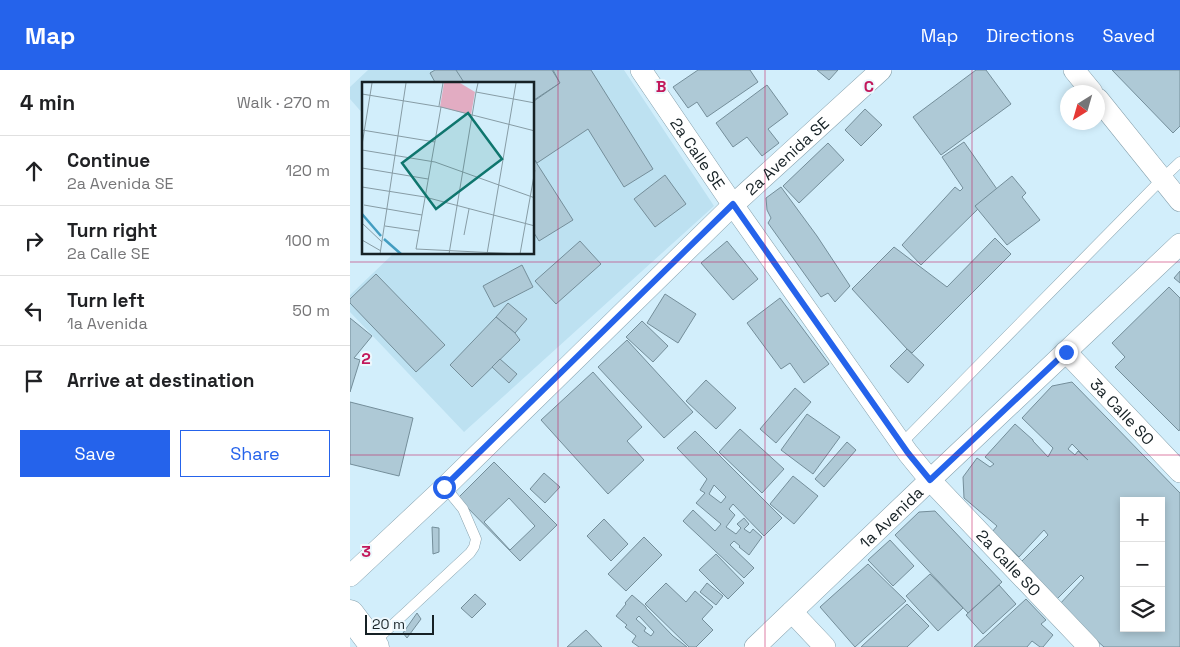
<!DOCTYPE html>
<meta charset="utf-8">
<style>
body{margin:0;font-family:"Space Grotesk",sans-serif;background:#f2f2f2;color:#202124}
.controls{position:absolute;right:15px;bottom:15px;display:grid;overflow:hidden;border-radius:0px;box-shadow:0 2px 8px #0003}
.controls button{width:45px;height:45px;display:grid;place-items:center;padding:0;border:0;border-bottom:1px solid #e0e0e0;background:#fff;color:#202124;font:25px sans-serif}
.compass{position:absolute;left:710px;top:15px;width:45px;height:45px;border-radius:50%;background:#fff;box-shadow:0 2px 8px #0003;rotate:217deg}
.scale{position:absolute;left:15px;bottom:12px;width:69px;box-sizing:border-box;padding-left:5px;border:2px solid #162125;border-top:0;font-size:14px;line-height:18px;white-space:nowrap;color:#162125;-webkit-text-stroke:4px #edf8fd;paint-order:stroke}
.stop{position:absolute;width:15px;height:15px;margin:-11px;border:4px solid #2563eb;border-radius:50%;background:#fff}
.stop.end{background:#2563eb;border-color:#fff;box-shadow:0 1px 5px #0008}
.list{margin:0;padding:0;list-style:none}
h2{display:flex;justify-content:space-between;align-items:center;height:65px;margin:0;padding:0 20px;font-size:21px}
h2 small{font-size:16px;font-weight:400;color:#757577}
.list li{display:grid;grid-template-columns:32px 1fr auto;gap:15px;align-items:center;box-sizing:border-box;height:70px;padding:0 20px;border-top:1px solid #e0e0e0}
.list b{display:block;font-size:19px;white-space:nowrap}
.list p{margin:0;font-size:16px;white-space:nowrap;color:#757577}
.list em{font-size:16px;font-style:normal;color:#757577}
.actions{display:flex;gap:10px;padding:15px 20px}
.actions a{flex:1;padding:11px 0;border:1px solid #2563eb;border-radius:0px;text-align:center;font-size:18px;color:#2563eb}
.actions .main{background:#2563eb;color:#fff}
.icon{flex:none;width:28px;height:28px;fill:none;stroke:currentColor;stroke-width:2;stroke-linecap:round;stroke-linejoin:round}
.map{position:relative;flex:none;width:830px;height:577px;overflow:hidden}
header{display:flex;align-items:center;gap:30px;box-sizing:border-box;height:70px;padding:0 25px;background:#2563eb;color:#fff}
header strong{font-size:24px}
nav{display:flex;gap:28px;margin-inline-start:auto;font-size:18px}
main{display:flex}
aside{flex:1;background:#fff}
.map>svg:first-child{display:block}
</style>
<header>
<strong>Map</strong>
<nav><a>Map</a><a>Directions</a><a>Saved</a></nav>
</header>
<main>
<aside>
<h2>4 min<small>Walk · 270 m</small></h2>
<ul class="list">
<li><svg class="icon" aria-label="ahead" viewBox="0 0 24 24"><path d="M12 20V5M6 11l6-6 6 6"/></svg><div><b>Continue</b><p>2a Avenida SE</p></div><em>120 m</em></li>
<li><svg class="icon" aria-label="right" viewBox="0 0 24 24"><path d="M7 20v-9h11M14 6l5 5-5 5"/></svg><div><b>Turn right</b><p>2a Calle SE</p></div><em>100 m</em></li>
<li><svg class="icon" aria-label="left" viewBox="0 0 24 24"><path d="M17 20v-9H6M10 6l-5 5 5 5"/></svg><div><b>Turn left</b><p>1a Avenida</p></div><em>50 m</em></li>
<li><svg class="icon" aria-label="arrive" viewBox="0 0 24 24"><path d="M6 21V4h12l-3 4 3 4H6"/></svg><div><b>Arrive at destination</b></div></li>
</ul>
<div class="actions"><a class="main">Save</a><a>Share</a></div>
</aside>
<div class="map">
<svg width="830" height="577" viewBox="0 0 830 577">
<rect width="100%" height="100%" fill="#d2eefb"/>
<!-- built -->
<polygon fill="#bde1f1" points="18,0 274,0 364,136 114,362 0,242 0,225 43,184 184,184 184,14 14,14 14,45 0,29 0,17"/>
<!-- building -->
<g fill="#aec9d6" stroke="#748e9a" fill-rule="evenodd">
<polygon points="85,0 126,0 135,14 86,14 80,3"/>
<polygon points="106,0 202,0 210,13 184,30 184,14 115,14"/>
<polygon points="203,0 241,0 303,99 274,117 238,59 187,93 184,89 184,31 210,13"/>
<polygon points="348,0 400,0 408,12 357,47 347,32 338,38 323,17"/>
<polygon points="467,0 488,0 479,10"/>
<polygon points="626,0 636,0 661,34 591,85 563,47"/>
<polygon points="762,0 830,0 830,56 823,63"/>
<polygon points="417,15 438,44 418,59 429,73 412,86 397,67 383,77 366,53"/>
<polygon points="515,39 532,55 511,76 495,60"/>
<polygon points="614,72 649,122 625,136 630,137 571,195 552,175 605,117 610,121 613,118 592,87"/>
<polygon points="478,73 494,90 449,133 433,116"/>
<polygon points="184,89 223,150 189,171 184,163"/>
<polygon points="315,105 336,134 305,157 284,129"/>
<polygon points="662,106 676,123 672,127 690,150 657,175 625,136"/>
<polygon points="431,117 467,166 500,216 485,232 478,223 471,227 418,153 421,148 417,140 416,128"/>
<polygon points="645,168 661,184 562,283 557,279 502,219 544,177 597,217"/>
<polygon points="230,171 251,194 206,234 185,211"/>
<polygon points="377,171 408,209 383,230 351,193"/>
<polygon points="172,195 183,217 144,237 133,216"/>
<polygon points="830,201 830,213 824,208"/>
<polygon points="26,204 95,275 66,302 0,233 0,229"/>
<polygon points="819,217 830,228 830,359 829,361 765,297 775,287 762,273"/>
<polygon points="315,224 346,244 328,273 297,253"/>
<polygon points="430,228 479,294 454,313 440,293 431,299 397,253"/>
<polygon points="158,233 177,249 165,263 146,247"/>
<polygon points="146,247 165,263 170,270 122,317 100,295"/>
<polygon points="0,248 22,266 4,288 10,290 0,322"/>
<polygon points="292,251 318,276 303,292 276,267"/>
<polygon points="277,270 343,342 314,368 248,297"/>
<polygon points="557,279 574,295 558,313 540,296"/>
<polygon points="150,289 167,304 159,313 142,297"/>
<polygon points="243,302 292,357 277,371 294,390 258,424 191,350"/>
<polygon points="356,310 386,338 366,359 336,331"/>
<path d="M722 312 830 423V577H754L708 536 734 508 731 505 707 529 670 493 698 465 694 460 669 487 642 462 647 456 614 428 613 407 627 388 640 397 644 394 635 387 665 354 683 370V371L698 387 703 378 672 348 702 316ZM722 374 738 390 728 381 725 385 718 379ZM774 431H811V558H774Z"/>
<polygon points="445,318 461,332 426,373 410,359"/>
<polygon points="0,332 63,348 49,406 0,394"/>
<polygon points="457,344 490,367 463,404 431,380"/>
<polygon points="390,359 434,399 412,423 369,382"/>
<path d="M345 361 432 448 414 466 383 434 379 439 385 445 376 457 386 464 391 458 387 454 394 448 399 454 394 459 400 463 403 459 412 467 399 485 389 477 390 476 384 471 380 475 404 498 394 508 333 451 343 440 365 461 371 454 346 433 355 423 350 420 357 409 327 378ZM364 415 376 427 371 433 359 424Z"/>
<polygon points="497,372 506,380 474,417 465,409"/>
<path d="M144 392 207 455 170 491 108 428ZM159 428 185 456 160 480 134 452Z"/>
<polygon points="194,403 210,417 195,433 180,419"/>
<polygon points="443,406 468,426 444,454 420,434"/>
<polygon points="585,441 652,512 618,543 545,465 569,442"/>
<polygon points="254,449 278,474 261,491 237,466"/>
<polygon points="82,457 89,458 89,482 83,484"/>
<polygon points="294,467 312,485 276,521 258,504"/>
<polygon points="540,470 564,496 543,516 518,490"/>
<polygon points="366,484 394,513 378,529 349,500"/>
<polygon points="518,494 556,531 505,577 470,537"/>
<polygon points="580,504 613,538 588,561 556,526"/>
<polygon points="316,513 336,532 345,521 363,537 352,549 363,560 346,577 339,577 295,534"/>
<polygon points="357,513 373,526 366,535 350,522"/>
<polygon points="649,515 666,534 633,564 616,545"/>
<polygon points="125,524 136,534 122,548 111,538"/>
<path d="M282 525 296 537V538L323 566 337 577H289L282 572 286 566 275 557 277 555 266 546 276 534 275 533ZM289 546 304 562 301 566 294 561 296 558 286 549Z"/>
<polygon points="676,529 696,550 691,554 703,565 693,577 690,577 682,571 677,577 624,577"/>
<polygon points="557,534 579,556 557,577 511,577"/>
<polygon points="67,543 71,549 57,568 53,563"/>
<polygon points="236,560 252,577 217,577"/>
</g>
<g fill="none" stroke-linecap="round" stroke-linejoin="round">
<defs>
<g id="lane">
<polyline points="552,373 812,109 830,92"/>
<polyline points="23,573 120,483 124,477 126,469 113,439 95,417"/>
</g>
<g id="street">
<path id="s1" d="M291 0 383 135 558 383 580 410 739 577"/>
<polyline points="724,0 742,22"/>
<polyline points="748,29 830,131"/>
<path id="s2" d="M716 282 830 402"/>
<path id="s3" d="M0 506 95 417 383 135 531 0"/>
<polyline points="442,542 475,577"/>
<path id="s4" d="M405 577 580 410 830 174"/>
</g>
<polyline id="secondary" points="0,544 25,577"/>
</defs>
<!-- lane casing -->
<use href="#lane" stroke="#87a2ae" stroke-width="11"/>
<!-- street casing -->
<use href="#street" stroke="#87a2ae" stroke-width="22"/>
<!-- secondary casing -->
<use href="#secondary" stroke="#87a2ae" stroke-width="29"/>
<!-- lane -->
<use href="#lane" stroke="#fff" stroke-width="10"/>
<!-- street -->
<use href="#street" stroke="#fff" stroke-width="21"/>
<!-- secondary -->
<use href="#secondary" stroke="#fff" stroke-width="28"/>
</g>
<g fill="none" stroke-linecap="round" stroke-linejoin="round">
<!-- route -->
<polyline stroke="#2563eb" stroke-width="6" points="94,417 383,134 558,383 580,410 716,282"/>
</g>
<!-- grid -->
<path fill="none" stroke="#c2185b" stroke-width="1" stroke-opacity="0.55" d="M208 0V577M415 0V577M622 0V577M0 192H830M0 385H830"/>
<g text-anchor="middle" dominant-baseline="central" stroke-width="4" stroke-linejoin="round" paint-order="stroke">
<!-- street labels -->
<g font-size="16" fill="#162125" stroke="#edf8fd">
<text stroke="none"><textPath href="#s1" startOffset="101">2a Calle SE</textPath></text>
<text stroke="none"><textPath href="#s3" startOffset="606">2a Avenida SE</textPath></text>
<text stroke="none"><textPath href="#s2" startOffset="82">3a Calle SO</textPath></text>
<text stroke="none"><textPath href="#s4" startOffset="188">1a Avenida</textPath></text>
<text stroke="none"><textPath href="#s1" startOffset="616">2a Calle SO</textPath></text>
</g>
</g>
<!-- overview -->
<g transform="translate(12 12)">
<rect width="172" height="172" fill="#d2eefb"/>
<path d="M82 1H98L113 10 109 33 78 25Z" fill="#e2acc2"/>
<path fill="none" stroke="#439dc1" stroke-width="2.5" d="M0 132 19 154M22 157 39 172"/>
<path fill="none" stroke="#879ca5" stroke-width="1" d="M116 1 114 10 173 21M0 12 79 25 173 49M77 24 81 1M79 25 54 167 157 172M0 48 73 60M0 63 10 1M0 68 73 80 173 116M0 86 66 97M0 105 63 115 173 144M2 123 60 133M0 141 20 160M23 144 57 149M102 153 107 127M0 158 19 169M18 172 44 1M87 172 114 10M125 172 154 1M158 172 173 88"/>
<path fill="#0f766e" fill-opacity="0.15" stroke="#0f766e" stroke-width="2.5" d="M106 31 140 77 74 127 40 81Z"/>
<rect width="172" height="172" fill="none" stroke="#162125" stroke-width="2.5"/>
</g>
<g font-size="16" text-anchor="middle" font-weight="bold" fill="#c2185b" stroke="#edf8fd" stroke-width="4" stroke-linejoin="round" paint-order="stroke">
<text x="311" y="22">B</text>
<text x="519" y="22">C</text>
<text x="16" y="294">2</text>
<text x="16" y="487">3</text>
</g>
</svg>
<div class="controls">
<button>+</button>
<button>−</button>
<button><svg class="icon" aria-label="layers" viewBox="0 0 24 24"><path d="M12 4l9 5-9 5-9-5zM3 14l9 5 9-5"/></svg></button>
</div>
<svg class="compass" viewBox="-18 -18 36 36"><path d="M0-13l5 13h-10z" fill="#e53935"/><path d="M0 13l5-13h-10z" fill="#757577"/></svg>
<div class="scale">20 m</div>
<div class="stop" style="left:94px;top:417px"></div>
<div class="stop end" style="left:716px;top:282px"></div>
</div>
</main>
